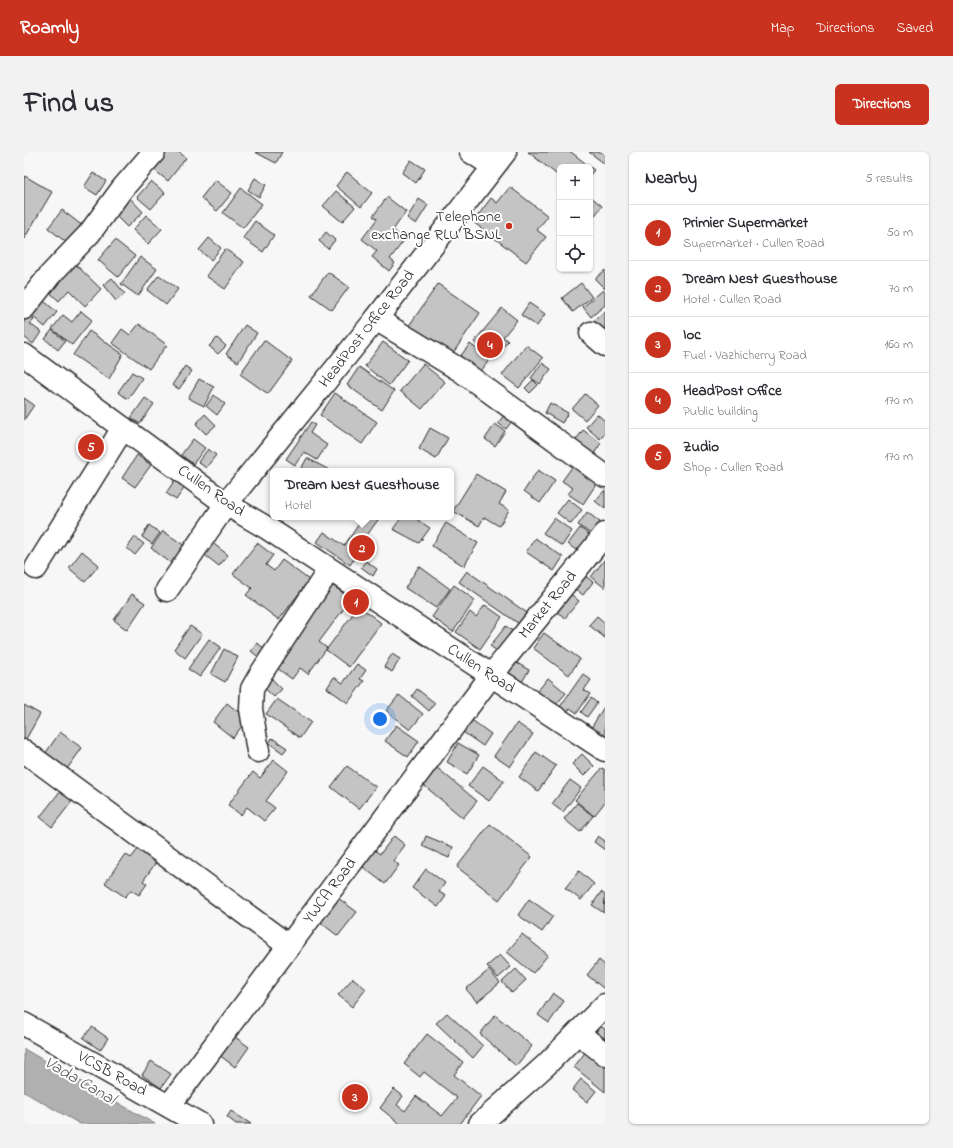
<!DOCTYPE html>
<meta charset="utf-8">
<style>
body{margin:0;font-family:"Indie Flower",sans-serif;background:#f2f2f3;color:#2b2b33}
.controls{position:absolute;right:12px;top:12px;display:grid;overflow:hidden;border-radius:6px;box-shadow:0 1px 3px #0004}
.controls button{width:36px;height:36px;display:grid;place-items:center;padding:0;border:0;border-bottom:1px solid #e1e1e2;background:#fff;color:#2b2b33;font:20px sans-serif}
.you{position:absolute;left:356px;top:567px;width:14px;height:14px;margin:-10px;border:3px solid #fff;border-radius:50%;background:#1a73e8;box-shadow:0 0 0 6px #1a73e833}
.badge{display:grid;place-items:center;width:26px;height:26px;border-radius:50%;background:#c8321e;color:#fff;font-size:13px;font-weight:700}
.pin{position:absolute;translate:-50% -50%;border:2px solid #fff;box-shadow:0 1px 4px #0006}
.popup{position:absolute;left:246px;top:316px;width:184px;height:52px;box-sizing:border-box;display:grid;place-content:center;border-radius:6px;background:#fff;filter:drop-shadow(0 1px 3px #0005);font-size:13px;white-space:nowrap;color:#7c7c81}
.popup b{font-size:15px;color:#2b2b33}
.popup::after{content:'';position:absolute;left:50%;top:100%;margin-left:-8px;border:8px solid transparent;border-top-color:#fff}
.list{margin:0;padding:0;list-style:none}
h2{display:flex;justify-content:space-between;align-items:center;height:52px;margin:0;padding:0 16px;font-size:17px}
h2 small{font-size:13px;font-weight:400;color:#7c7c81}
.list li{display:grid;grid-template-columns:26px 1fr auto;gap:12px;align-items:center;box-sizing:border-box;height:56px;padding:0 16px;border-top:1px solid #e1e1e2}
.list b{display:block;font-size:15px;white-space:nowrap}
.list p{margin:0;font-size:13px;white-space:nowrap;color:#7c7c81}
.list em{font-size:13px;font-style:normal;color:#7c7c81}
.icon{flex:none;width:22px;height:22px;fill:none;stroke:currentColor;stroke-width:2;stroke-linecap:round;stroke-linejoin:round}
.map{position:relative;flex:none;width:581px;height:972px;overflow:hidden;border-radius:6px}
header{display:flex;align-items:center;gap:24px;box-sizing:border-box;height:56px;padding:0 20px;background:#c8321e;color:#fff}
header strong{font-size:19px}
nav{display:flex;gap:22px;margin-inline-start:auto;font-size:14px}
.intro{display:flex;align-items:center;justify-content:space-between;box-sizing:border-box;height:96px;padding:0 24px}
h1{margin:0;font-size:28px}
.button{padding:10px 18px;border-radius:6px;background:#c8321e;color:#fff;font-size:14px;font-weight:700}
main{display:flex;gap:24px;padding:0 24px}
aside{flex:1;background:#fff;border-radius:6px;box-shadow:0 1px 3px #0004}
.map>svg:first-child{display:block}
</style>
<header>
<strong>Roamly</strong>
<nav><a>Map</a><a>Directions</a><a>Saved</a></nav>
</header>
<div class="intro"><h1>Find us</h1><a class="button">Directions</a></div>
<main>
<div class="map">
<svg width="581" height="972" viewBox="0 0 581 972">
<rect width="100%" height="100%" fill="#f7f7f7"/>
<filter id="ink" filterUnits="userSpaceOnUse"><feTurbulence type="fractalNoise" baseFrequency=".025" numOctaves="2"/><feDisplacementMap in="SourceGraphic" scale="8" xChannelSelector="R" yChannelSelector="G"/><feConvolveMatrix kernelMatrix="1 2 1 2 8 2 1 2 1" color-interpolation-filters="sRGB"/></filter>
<g filter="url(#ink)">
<!-- water -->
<polygon fill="#b0b0b0" stroke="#7b7b7b" points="0,897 131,972 56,972 0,940"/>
<!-- building -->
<g fill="#c4c4c4" stroke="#2b2b2b">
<polygon points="134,0 155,0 162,6 144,29 124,13"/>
<polygon points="231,0 258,0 252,11"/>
<polygon points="504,0 547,0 570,18 566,23 566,15 536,15 536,25"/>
<polygon points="565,0 581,0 581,12"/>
<polygon points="387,8 401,17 392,31 378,21"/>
<polygon points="323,20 348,41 337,55 312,34"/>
<polygon points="69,21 82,29 73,43 60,35"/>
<polygon points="1,24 28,40 0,87 0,26"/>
<polygon points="231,26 242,33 235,45 224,38"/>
<polygon points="191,28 208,41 193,59 177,46"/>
<polygon points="127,29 141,41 127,57 113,45"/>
<polygon points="486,35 524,64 513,78 522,85 502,110 449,70 467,46 473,51"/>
<polygon points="217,36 238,52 219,76 199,61"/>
<polygon points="312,39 331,55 318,70 299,54"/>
<polygon points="104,44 119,60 103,75 88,60"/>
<polygon points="566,44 578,54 566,70"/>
<polygon points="363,45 382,60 369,78 381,87 366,107 371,111 365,119 348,105 353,99 338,87 353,67 349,64"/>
<polygon points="395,47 404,53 392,72 383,66"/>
<polygon points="38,58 64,78 58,85 52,80 43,91 24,76"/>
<polygon points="122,63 138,77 124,92 109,78"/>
<polygon points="231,69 250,83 239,100 219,86"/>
<polygon points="302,80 311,88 304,97 295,89"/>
<polygon points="185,86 197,96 187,108 175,98"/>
<polygon points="91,88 111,104 94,125 74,108"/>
<polygon points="201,97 220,110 201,137 182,124"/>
<polygon points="116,105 133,117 114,144 97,132"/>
<polygon points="47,108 77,137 61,154 45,138 35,149 21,136"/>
<polygon points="581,118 581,137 571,127"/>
<polygon points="304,120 325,135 308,158 287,143"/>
<polygon points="135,123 154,137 142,153 123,138"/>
<polygon points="88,126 101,142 92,149 79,133"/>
<polygon points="557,131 568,145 549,160 538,146"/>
<polygon points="414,132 456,161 425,207 382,178"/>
<polygon points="579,138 581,140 581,153 567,165 559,155"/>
<polygon points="14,144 33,160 21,175 2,159"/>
<polygon points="505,151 521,162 513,174 497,163"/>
<polygon points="478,156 493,168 479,185 484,189 469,206 450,190"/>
<polygon points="57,159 68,168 48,193 28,177 39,163 48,170"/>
<polygon points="581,159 581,179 566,172"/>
<polygon points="2,162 10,168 6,172 17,180 9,192 0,185 0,164"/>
<polygon points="115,172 143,193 125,217 88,191 98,177 106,183"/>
<polygon points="221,173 233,181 214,210 202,202"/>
<polygon points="28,178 41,189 34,198 21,187"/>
<polygon points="65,179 99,202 85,227 49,203"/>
<polygon points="193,186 202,194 194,202 185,194"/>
<polygon points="240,188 268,209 244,242 216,222"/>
<polygon points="359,190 384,208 365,233 341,214"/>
<polygon points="446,192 466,207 454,223 434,207"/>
<polygon points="502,193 519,206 495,236 478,223"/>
<polygon points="518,211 527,217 516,232 507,226"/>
<polygon points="399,212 421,230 398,257 376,239"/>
<polygon points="161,214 168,219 155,237 148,233"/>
<polygon points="335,215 370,239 358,258 323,233"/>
<polygon points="108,220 118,226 104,247 94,240"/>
<polygon points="175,227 190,235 180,254 164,246"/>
<polygon points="509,228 514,233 506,241 501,236"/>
<polygon points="311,241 353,270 338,292 296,263"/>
<polygon points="561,242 574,253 561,268 548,257"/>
<polygon points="190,243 201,252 193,263 182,254"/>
<polygon points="0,246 10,253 0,268"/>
<polygon points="121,246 130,252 116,272 107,266"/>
<polygon points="526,251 544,261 538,271 521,261"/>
<polygon points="181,262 192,273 182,282 172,272"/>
<polygon points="481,262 488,269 482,277 474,271"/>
<polygon points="573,262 581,269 581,282 576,287 562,275"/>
<polygon points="287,270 291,273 286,281 303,293 293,308 280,300 271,313 262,307"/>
<polygon points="471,272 481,279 471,294 461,287"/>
<polygon points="406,276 424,286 412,307 395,297"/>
<polygon points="559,278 577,291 566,308 547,295"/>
<polygon points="169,287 181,296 169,312 157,303"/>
<polygon points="184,297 192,303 182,316 174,310"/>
<polygon points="113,303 127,313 111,335 98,326"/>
<polygon points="283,306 307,319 276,319"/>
<polygon points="551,311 575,328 559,352 544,342 549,336 538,329"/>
<polygon points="514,318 531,329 516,351 500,339"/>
<polygon points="452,322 482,340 475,352 485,358 475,374 460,365 455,374 429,359"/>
<polygon points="151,328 161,335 152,348 142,341"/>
<polygon points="581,338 581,357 571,349"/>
<polygon points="544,347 558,358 547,372 533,361"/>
<polygon points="563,360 576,370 567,382 554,373"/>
<polygon points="335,365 356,365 341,386 343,388 326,413 293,390 300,380 320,394 335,372 332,370"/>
<polygon points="378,365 389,365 406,376 395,391 369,377"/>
<polygon points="530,366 548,379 538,394 519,381"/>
<polygon points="422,371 454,391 440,414 408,394"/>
<polygon points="125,373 136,381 128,392 118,385"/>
<polygon points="556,376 570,386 558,403 544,392"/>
<polygon points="139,379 161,394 148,412 127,396"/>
<polygon points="111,385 120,392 111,403 103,396"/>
<polygon points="511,386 539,405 530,419 502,400"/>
<polygon points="186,389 204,403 195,414 177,400"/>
<polygon points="233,391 249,403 242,413 250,419 258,408 285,428 255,468 222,443 228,436 209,422"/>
<polygon points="58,399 75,413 61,430 45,416"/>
<polygon points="581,407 581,436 567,425"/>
<polygon points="342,409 353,417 349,424 337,415"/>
<polygon points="395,414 426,437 412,456 381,436"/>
<polygon points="443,419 506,463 498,474 435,430"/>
<polygon points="559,422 569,430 559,443 549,435"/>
<polygon points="304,430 327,447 295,490 303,496 284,522 276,516 268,527 250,514"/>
<polygon points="430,433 451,448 429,480 408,465"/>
<polygon points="542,438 555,449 541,466 528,456"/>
<polygon points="108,442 121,451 103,478 90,468"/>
<polygon points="461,453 478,465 456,497 432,480 446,460 452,465"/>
<polygon points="335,454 357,471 325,515 302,498"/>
<polygon points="573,464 581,471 581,486 565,473"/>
<polygon points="166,474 178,482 161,506 150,497"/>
<polygon points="482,474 492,482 476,501 466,494"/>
<polygon points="520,481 556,507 545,523 509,496"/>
<polygon points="185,487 197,495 176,525 164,517"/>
<polygon points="233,491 244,499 237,507 227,499"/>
<polygon points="200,497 214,505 201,530 187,522"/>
<polygon points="368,502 376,507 368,520 360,515"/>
<polygon points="486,507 505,518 498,530 479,520"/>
<polygon points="333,512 342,518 336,527 340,529 324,551 303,536 310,525 319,531"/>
<polygon points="250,518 252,521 247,526 258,537 250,545 236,532"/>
<polygon points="559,522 567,528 560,538 566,542 553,561 546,556 541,564 533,559"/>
<polygon points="524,526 542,541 530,555 513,540"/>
<polygon points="393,537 411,551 405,559 388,544"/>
<polygon points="375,543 399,562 386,578 362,559"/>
<polygon points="567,546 573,551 563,565 557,560"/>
<polygon points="253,547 287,570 276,586 242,562"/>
<polygon points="203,551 223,567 209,586 189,570"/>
<polygon points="0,553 16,562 2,587 0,586"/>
<polygon points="581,553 581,587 566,578"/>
<polygon points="445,566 467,582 459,594 436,578"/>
<polygon points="493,571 509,582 486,615 470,604"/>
<polygon points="372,573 395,589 384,605 361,589"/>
<polygon points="36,580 58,596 43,617 21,602"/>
<polygon points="248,586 263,596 259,601 245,591"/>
<polygon points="434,591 455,603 443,622 423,610"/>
<polygon points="512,600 532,614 514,639 495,625"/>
<polygon points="558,602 570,614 560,624 548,612"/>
<polygon points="250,608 264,619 242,649 251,656 240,669 223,655 217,663 204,653 229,620 236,626"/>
<polygon points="323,614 352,635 335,657 307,635"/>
<polygon points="411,614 453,649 439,666 397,631"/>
<polygon points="459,614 480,629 465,649 444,634"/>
<polygon points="578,616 581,618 581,650 570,664 551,648"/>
<polygon points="546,628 557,636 539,660 528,652"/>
<polygon points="41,633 53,643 28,675 16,665"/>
<polygon points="553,651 569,664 556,680 540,667"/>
<polygon points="466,672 508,705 475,748 433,715"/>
<polygon points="370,684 381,693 369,709 375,713 361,732 331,709 344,693 356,702"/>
<polygon points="402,684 429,695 425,706 398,694"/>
<polygon points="574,684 581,689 581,698 570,690"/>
<polygon points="115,696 133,709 119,729 123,732 115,743 107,738 101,745 81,731 101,702 107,706"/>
<polygon points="402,717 421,731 415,740 422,744 414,755 388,736"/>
<polygon points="555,719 570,732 557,748 541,736"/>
<polygon points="577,740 581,743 580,761 568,753"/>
<polygon points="310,743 333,760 314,784 292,767"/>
<polygon points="505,747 529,764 518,780 494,763"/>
<polygon points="498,782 524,803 509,821 483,800"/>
<polygon points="476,803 487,815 474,826 463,814"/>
<polygon points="575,808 581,813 581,834 579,836 563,823"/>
<polygon points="492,817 502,828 488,841 478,830"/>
<polygon points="465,818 476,831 453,850 442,837"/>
<polygon points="329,826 342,837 328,855 314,843"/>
<polygon points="529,841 540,849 525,871 514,863"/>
<polygon points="423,861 459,894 449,906 412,871"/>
<polygon points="471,863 508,894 492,914 456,882"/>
<polygon points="576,874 581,877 581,890 567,887"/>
<polygon points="68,875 84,886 76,898 59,886"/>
<polygon points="204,880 225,895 211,915 190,899"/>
<polygon points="403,882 439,910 430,923 457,944 436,972 376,972 356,956 370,937 379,944 373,953 381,959 392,944 418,964 433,946 400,920 396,925 380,912"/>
<polygon points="566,894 581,906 581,940 550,915"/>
<polygon points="127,909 147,922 137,936 118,923"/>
<polygon points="557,927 572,939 563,950 548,938"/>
<polygon points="207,959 227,972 212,972 203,965"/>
</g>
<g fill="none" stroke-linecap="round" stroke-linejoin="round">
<defs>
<g id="minor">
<polyline points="447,0 469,14"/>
<polyline points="0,156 26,123 65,82 98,37 130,0"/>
<polyline points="352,167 436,218 581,324"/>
<polyline points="567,181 581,193"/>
<polyline points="12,416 99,276"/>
<polyline points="143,438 202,352"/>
<polyline points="0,599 265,794"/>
<polyline points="234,599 227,557 228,537 236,523 305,418"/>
<polyline points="554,881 581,902"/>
<polyline points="145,954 467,524 581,382"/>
</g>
<g id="major">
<polyline points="0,203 202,352 243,376 581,598"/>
<polyline points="202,352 352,167 481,0"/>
<polyline points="0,872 176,972"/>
<polyline points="456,972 522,913 581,853"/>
</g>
</defs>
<!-- minor casing -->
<use href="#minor" stroke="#2b2b2b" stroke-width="25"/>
<!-- major casing -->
<use href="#major" stroke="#2b2b2b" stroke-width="25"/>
<!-- minor -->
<use href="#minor" stroke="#fff" stroke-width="22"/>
<!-- major -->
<use href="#major" stroke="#fff" stroke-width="22"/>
</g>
</g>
<!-- markers -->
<circle fill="#c8321e" stroke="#fff" stroke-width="1.5" cx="485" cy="74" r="4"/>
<g text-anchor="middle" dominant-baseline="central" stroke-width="4" stroke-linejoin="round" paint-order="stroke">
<!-- poi labels -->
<g font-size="16" fill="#2b2b2b" stroke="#fff" text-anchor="end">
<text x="477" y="65">Telephone<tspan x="477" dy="18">exchange RLU BSNL</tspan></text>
</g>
<!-- street labels -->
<g font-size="16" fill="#2b2b2b" stroke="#fff">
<text transform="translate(343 177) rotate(-52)">HeadPost Office Road</text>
<text transform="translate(187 339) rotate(35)">Cullen Road</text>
<text transform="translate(524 453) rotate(-51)">Market Road</text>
<text transform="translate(457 517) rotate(33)">Cullen Road</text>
<text transform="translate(306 739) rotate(-53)">YWCA Road</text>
<text transform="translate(88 922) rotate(29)">VCSB Road</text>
</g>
<!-- water labels -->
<g font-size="17" font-style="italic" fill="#5a5a5a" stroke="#fff">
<text transform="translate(56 929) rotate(30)">Vada Canal</text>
</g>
</g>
</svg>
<div class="controls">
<button>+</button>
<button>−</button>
<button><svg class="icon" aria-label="locate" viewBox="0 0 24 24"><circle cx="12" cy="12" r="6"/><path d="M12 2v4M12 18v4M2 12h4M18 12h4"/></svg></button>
</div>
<div class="you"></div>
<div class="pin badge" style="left:332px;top:450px">1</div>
<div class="pin badge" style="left:338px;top:396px">2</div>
<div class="popup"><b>Dream Nest Guesthouse</b>Hotel</div>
<div class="pin badge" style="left:331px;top:945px">3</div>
<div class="pin badge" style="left:466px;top:193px">4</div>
<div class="pin badge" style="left:67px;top:295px">5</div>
</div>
<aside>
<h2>Nearby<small>5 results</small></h2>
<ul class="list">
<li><span class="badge">1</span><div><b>Primier Supermarket</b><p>Supermarket · Cullen Road</p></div><em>50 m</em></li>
<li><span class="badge">2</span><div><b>Dream Nest Guesthouse</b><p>Hotel · Cullen Road</p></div><em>70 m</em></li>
<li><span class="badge">3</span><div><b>Ioc</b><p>Fuel · Vazhicherry Road</p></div><em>160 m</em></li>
<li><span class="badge">4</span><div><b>HeadPost Office</b><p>Public building</p></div><em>170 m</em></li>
<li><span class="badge">5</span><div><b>Zudio</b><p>Shop · Cullen Road</p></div><em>170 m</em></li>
</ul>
</aside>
</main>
